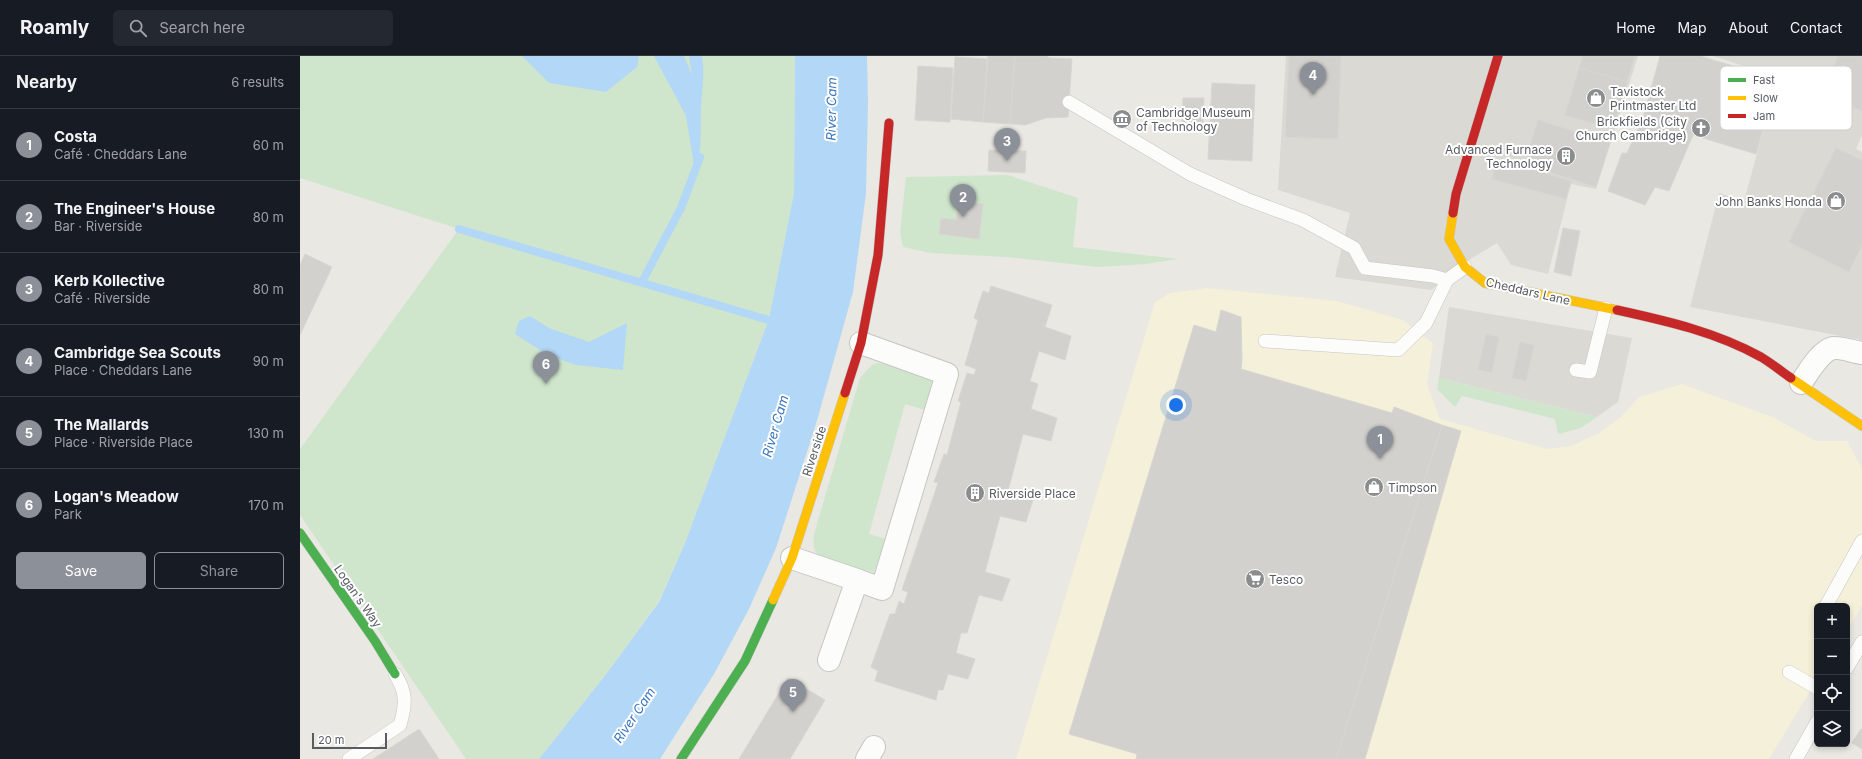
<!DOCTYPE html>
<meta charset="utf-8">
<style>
body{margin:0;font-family:Inter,sans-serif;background:#242831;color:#f1f3f6}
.controls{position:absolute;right:12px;bottom:12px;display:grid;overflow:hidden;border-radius:6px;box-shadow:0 2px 6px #0003}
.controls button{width:36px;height:36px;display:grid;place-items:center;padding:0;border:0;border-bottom:1px solid #363941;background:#171b24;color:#f1f3f6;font:20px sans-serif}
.scale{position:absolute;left:12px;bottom:10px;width:75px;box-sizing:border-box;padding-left:4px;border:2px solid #585b61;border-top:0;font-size:11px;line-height:14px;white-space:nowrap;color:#585b61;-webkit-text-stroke:3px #fff;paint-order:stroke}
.you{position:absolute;left:876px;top:349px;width:14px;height:14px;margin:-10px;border:3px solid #fff;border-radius:50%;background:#1a73e8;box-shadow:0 0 0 6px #1a73e833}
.badge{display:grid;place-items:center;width:26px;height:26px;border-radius:50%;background:#8c9099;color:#fff;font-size:13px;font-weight:700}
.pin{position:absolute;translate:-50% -33px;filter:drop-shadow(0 1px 2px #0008)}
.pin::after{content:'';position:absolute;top:21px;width:14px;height:12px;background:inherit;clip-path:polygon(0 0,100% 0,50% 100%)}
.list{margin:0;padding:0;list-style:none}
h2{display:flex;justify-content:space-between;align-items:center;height:52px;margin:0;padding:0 16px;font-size:17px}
h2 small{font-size:13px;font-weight:400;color:#9ea1a6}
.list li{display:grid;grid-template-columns:26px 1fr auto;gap:12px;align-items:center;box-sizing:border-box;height:72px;padding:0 16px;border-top:1px solid #363941}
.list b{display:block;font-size:15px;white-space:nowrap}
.list p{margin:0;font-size:13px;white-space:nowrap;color:#9ea1a6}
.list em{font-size:13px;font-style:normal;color:#9ea1a6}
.actions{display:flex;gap:8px;padding:12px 16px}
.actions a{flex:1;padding:9px 0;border:1px solid #8c9099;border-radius:6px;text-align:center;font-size:14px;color:#8c9099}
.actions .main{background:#8c9099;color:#fff}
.icon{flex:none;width:22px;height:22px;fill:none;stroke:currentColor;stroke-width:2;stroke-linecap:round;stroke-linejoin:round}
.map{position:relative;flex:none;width:1562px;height:703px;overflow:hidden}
header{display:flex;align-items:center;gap:24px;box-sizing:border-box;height:56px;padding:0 20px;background:#171b24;border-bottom:1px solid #363941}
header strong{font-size:19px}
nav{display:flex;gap:22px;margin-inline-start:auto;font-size:14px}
.search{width:280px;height:36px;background:#242831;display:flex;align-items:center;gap:10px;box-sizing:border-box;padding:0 14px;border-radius:6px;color:#9ea1a6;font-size:15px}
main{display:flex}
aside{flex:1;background:#171b24}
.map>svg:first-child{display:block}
</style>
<header>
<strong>Roamly</strong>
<div class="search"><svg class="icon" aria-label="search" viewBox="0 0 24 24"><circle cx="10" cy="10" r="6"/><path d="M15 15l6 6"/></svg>Search here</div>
<nav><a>Home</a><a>Map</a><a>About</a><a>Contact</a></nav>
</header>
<main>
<aside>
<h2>Nearby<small>6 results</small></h2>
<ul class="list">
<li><span class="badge">1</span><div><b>Costa</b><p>Café · Cheddars Lane</p></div><em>60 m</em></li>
<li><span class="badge">2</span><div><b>The Engineer's House</b><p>Bar · Riverside</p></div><em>80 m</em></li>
<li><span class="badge">3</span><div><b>Kerb Kollective</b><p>Café · Riverside</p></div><em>80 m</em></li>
<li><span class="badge">4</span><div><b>Cambridge Sea Scouts</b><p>Place · Cheddars Lane</p></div><em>90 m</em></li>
<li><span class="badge">5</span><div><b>The Mallards</b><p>Place · Riverside Place</p></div><em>130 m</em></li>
<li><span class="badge">6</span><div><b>Logan's Meadow</b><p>Park</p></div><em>170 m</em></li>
</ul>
<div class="actions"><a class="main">Save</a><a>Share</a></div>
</aside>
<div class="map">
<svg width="1562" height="703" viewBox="0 0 1562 703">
<rect width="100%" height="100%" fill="#e9e8e2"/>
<!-- commercial -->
<polygon fill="#f5f0d9" points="907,232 1037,245 1103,264 1133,287 1127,328 1140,363 1247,393 1271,390 1299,377 1322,360 1339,341 1382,328 1475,362 1516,385 1547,385 1562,413 1562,550 1547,575 1547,550 1517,550 1517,624 1469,703 716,703 855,246 870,237"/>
<!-- industrial -->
<g fill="#dad9d3">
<polygon points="986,0 1338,0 1296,133 1271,128 1248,218 1211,209 1197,187 1172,202 1131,234 1035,221 1050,157 978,134"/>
<polygon points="1413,0 1562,0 1562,79 1556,93 1562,96 1562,284 1390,251 1419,137 1444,145 1478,21"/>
<polygon points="1149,251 1332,282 1318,346 1297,361 1139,322"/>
</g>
<!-- green -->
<g fill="#cfe6cd">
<polygon points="0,0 495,0 494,137 469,263 385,487 359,545 307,617 239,703 166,703 0,459 0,393 159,173 0,122"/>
<polygon points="708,119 778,142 773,191 878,203 845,208 798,211 706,201 631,197 603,191 600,176 606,121"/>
<path d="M577 307 585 308 633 323 625 354 605 348 569 478 586 483 574 516 524 504C513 497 513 490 514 478L560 322 572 309Z"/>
<polygon points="1139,322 1297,361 1281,372 1258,378 1255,363 1162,340 1155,351 1137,333"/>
</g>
<!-- water -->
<g fill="#b3d7f6">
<polygon points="222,0 339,0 337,11 306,36 249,27"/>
<path d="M354 0H384L392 19 389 0H402C405 17 402 32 401 50 400 72 403 94 395 115L386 60Z"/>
<polygon points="495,0 567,0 568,47 566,137 553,236 516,368 476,492 449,553 414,618 360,703 239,703 307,617 359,546 385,487 469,263 494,137"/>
<polygon points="230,260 249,272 289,286 327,267 323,314 276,309 248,299 215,278 219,265"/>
</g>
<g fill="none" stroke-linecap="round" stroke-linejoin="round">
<!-- stream -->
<g stroke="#b3d7f6" stroke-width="8">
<polyline points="159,173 479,267"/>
<polyline points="342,226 381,152 400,101"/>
</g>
</g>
<!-- building -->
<g fill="#d2d1cd" stroke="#d8d6d1">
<polygon points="688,0 715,0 710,68 683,66"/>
<polygon points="715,0 746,0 750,2 772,3 768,61 746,62 725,69 710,68"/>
<polygon points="989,0 1041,0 1038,83 985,81"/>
<polygon points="1283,0 1335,0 1327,26 1279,12"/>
<polygon points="1360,0 1400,0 1477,23 1456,98 1393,79 1369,135 1355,131 1345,149 1308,135 1322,97 1327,97 1342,65"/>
<polygon points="1538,0 1562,0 1562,55 1523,38"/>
<polygon points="655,1 687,3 683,66 651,63"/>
<polygon points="618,10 653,12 650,66 615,64"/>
<polygon points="1279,12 1327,26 1313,73 1265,59"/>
<polygon points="912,27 955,29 952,105 908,103"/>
<polygon points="883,42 904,42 903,70 882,70"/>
<polygon points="1238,64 1310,87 1296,131 1224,108"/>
<polygon points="1536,92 1562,104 1562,189 1549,216 1489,186"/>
<polygon points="689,94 726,95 725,117 688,115"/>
<polygon points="1197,103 1271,125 1266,143 1192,123"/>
<polygon points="658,144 683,148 679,183 639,178 641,162 656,164"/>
<polygon points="1263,172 1280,175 1271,220 1254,216"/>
<polygon points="5,198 32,211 0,279 0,209"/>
<polygon points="691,230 752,249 745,271 771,280 765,304 739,295 730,325 738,328 731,353 757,362 751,385 723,378 708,435 734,441 726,466 700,460 685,516 710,523 702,545 679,539 667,577 661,577 656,597 675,603 668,623 648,618 643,634 638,634 636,644 575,625 578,615 571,611 590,558 595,558 599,545 604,548 608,536 602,534 638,427 634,426 644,398 647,399 661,346 658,345 667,317 674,319 676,313 665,309 678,264 674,262 683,235 689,237"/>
<polygon points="921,254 941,261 942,304 941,313 1092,357 1094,351 1142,369 1036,703 836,703 837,698 769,678 894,269 916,276"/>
<polygon points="1186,278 1199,281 1192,316 1178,314"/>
<polygon points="1220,286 1234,289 1226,325 1212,322"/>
<polygon points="1142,369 1161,375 1065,703 1036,703"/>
<polygon points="488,622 525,644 490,703 439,703"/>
<polygon points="119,673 139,703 73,703"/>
<polygon points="1561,673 1562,674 1562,693 1552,687"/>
</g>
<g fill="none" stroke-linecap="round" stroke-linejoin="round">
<defs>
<g id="lane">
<polyline points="769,46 890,118 946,143 1003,164 1054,192 1065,212 1133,220 1147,224"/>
<polyline points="965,285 1098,294 1126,267 1147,224 1165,211"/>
<polyline points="1276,314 1290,316 1306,252"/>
<polyline points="1526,550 1562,485"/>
<polyline points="1547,612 1562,586"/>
<polyline points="1489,616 1517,632"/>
<path d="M49 703 100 669C106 648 107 637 95 618"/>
<polyline points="1496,703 1517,666"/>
</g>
<g id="street">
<path d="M1501 327C1508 317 1520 295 1533 292 1541 291 1554 296 1562 297"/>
<polyline points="492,502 557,524"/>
<polyline points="529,604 557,524 582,533 647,318 561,287"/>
<polyline points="567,703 574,691"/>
</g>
<g id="fast">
<polyline points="0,477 75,585 95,618"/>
<polyline points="381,703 445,605 473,544"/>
</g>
<g id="slow">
<polyline points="1153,157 1149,183 1165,211 1185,227 1317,254"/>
<polyline points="1491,322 1562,370"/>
<polyline points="473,544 492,502 545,337"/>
</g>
<g id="jam">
<polyline points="1153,157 1156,138 1198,0"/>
<path d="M1317 254C1367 265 1416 276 1461 301 1471 307 1481 315 1491 322"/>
<polyline points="545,337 561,287 578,199 589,67"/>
</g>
</defs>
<!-- lane casing -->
<use href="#lane" stroke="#c5c6c4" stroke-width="14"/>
<!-- street casing -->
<use href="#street" stroke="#c5c6c4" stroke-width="24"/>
<!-- fast casing -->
<use href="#fast" stroke="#c7c7c7" stroke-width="10"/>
<!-- slow casing -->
<use href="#slow" stroke="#c7c7c7" stroke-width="10"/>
<!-- jam casing -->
<use href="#jam" stroke="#c7c7c7" stroke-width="10"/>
<!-- lane -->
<use href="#lane" stroke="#fcfcfb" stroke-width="13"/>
<!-- street -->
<use href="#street" stroke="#fcfcfb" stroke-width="22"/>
<!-- fast -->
<use href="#fast" stroke="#4caf50" stroke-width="9"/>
<!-- slow -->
<use href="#slow" stroke="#ffc107" stroke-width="9"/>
<!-- jam -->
<use href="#jam" stroke="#c62828" stroke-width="9"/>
</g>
<!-- icons -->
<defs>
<symbol id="shop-disc" viewBox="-11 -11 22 22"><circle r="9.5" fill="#8b8c8e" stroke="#fff"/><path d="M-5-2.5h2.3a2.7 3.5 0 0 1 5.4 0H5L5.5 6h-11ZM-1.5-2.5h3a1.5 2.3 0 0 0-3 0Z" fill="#fff"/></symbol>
<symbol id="museum-disc" viewBox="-11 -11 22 22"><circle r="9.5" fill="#8b8c8e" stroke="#fff"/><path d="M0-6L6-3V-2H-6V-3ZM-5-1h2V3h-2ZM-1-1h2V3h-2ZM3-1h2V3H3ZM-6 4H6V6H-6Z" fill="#fff"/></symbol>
<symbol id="church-disc" viewBox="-11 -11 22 22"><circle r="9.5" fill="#8b8c8e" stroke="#fff"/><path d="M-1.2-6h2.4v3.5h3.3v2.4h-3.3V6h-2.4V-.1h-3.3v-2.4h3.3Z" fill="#fff"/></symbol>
<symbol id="building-disc" viewBox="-11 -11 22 22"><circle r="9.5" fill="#8b8c8e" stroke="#fff"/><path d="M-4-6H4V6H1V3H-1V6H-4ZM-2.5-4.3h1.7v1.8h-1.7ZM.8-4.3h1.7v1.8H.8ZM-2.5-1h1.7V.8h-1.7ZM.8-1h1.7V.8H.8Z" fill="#fff"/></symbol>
<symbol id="supermarket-disc" viewBox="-11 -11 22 22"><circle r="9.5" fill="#8b8c8e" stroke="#fff"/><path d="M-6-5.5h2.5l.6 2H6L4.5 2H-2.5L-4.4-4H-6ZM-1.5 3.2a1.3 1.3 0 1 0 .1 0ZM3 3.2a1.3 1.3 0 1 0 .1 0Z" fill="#fff"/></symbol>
</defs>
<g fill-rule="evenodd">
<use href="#shop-disc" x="1285" y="31" width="22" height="22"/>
<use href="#museum-disc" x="811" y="52" width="22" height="22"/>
<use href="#church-disc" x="1390" y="61" width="22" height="22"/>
<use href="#building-disc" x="1255" y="89" width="22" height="22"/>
<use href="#shop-disc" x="1525" y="134" width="22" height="22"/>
<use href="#shop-disc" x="1063" y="420" width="22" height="22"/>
<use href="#building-disc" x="664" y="426" width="22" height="22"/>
<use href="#supermarket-disc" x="944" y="512" width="22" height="22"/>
</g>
<g text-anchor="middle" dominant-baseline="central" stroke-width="4" stroke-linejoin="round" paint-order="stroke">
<!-- poi labels -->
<g font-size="12" fill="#585b61" stroke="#fff" text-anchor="start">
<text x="1310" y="35">Tavistock<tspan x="1310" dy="14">Printmaster Ltd</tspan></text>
<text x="836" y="56">Cambridge Museum<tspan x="836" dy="14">of Technology</tspan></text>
<text x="1387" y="65" text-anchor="end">Brickfields (City<tspan x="1387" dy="14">Church Cambridge)</tspan></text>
<text x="1252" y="93" text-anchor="end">Advanced Furnace<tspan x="1252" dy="14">Technology</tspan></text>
<text x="1522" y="145" text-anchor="end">John Banks Honda</text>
<text x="1088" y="431">Timpson</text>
<text x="689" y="437">Riverside Place</text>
<text x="969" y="523">Tesco</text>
</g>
<!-- street labels -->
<g font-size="12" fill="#585b61" stroke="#fff">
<text transform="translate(1228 235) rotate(13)">Cheddars Lane</text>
<text transform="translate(514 395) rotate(-72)">Riverside</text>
<text transform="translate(58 540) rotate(55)">Logan's Way</text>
</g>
<!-- water labels -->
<g font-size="13" font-style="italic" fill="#3a75bc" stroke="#fff">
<text transform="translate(531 53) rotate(-89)">River Cam</text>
<text transform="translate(475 370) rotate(-74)">River Cam</text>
<text transform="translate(334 659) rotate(-56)">River Cam</text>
</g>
</g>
<!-- legend -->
<rect x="1420" y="10" width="132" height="64" rx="6" fill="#fff" stroke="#cdced0" stroke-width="1"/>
<rect x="1428" y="22" width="18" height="4" fill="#4caf50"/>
<rect x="1428" y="40" width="18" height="4" fill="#ffc107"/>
<rect x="1428" y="58" width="18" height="4" fill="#c62828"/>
<g font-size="11" fill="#585b61">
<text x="1453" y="28">Fast</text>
<text x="1453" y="46">Slow</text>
<text x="1453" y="64">Jam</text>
</g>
</svg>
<div class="controls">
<button>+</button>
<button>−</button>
<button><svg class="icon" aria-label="locate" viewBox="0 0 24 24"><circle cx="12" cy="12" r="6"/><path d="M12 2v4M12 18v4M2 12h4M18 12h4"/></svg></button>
<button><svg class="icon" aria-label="layers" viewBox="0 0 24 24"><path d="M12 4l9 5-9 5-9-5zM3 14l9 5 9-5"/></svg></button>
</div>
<div class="scale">20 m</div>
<div class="you"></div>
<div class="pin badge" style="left:1080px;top:403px">1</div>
<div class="pin badge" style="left:663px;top:161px">2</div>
<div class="pin badge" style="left:707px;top:105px">3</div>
<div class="pin badge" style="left:1013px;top:39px">4</div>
<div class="pin badge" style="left:493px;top:656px">5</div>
<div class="pin badge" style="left:246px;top:328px">6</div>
</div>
</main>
